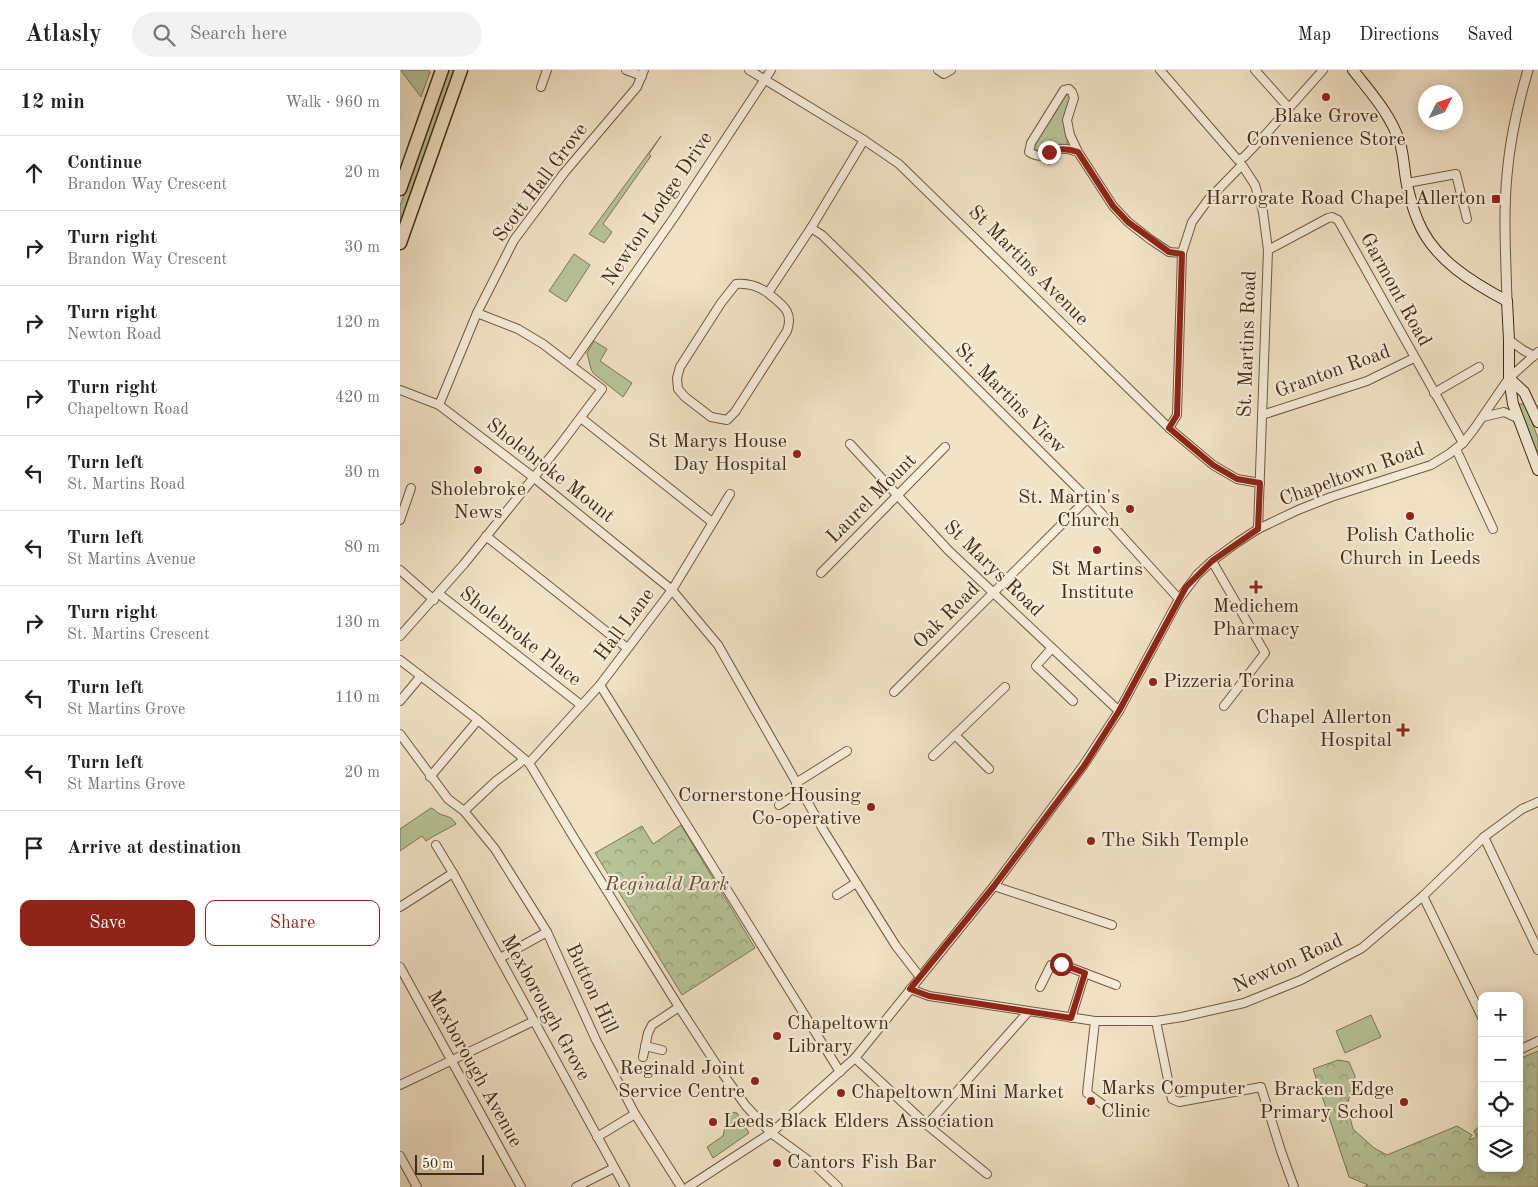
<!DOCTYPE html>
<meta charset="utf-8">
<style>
body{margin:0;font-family:"Old Standard TT",serif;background:#f2f2f2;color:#222}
.controls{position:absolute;right:15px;bottom:15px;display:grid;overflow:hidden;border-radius:10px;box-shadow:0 2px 12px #0003}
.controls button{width:45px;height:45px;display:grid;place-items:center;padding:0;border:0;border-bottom:1px solid #e0e0e0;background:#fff;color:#222;font:25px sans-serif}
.compass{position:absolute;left:1018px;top:15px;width:45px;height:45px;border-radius:50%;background:#fff;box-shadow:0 2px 12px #0003;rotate:48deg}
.scale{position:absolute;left:15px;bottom:12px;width:69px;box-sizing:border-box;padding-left:5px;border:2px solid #462b14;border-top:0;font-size:14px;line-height:18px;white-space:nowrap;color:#462b14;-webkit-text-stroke:4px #f6edda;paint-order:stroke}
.stop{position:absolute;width:15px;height:15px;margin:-11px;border:4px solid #8f2418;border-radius:50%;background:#fff}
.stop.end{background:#8f2418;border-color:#fff;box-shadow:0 1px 5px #0008}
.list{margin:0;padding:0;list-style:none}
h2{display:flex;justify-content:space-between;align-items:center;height:65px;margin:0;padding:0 20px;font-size:21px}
h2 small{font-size:16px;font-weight:400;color:#767676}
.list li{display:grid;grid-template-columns:32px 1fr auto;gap:15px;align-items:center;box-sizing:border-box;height:75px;padding:0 20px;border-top:1px solid #e0e0e0}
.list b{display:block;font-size:19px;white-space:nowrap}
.list p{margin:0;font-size:16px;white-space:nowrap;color:#767676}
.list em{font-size:16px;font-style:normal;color:#767676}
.actions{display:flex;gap:10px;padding:15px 20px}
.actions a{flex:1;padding:11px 0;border:1px solid #8f2418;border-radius:10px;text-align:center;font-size:18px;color:#8f2418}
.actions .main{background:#8f2418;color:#fff}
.icon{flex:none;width:28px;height:28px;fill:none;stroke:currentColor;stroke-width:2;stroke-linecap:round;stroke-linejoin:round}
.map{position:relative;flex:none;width:1138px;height:1117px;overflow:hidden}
header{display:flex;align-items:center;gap:30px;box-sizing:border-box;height:70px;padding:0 25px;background:#fff;border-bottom:1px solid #e0e0e0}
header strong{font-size:24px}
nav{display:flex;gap:28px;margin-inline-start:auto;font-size:18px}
.search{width:350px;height:45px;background:#f2f2f2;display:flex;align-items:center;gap:12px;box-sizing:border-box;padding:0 18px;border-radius:28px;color:#767676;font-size:19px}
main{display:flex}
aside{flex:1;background:#fff}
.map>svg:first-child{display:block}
</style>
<header>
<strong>Atlasly</strong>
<div class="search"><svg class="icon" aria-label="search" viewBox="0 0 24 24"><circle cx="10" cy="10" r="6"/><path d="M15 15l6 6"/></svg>Search here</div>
<nav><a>Map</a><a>Directions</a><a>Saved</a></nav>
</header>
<main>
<aside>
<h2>12 min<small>Walk · 960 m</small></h2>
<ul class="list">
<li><svg class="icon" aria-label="ahead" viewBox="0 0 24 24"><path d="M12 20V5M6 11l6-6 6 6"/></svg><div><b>Continue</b><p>Brandon Way Crescent</p></div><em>20 m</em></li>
<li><svg class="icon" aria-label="right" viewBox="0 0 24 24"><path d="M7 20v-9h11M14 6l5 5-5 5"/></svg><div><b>Turn right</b><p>Brandon Way Crescent</p></div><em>30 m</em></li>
<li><svg class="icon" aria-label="right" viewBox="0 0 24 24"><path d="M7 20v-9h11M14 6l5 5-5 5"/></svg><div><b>Turn right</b><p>Newton Road</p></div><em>120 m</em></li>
<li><svg class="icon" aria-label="right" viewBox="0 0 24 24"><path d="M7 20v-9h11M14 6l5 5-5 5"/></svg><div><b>Turn right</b><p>Chapeltown Road</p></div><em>420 m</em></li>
<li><svg class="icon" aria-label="left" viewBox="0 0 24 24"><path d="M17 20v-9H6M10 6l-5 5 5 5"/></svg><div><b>Turn left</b><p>St. Martins Road</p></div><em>30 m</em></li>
<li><svg class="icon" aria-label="left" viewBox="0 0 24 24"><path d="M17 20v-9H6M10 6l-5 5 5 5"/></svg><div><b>Turn left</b><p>St Martins Avenue</p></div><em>80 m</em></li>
<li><svg class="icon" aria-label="right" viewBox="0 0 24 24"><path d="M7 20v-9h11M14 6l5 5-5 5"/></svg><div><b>Turn right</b><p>St. Martins Crescent</p></div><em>130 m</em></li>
<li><svg class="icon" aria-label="left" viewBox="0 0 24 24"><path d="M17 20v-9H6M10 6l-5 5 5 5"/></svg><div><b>Turn left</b><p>St Martins Grove</p></div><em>110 m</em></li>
<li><svg class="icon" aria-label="left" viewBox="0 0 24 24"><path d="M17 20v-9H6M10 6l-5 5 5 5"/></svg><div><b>Turn left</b><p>St Martins Grove</p></div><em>20 m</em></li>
<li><svg class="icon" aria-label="arrive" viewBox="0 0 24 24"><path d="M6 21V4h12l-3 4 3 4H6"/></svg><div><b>Arrive at destination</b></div></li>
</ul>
<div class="actions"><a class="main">Save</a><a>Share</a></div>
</aside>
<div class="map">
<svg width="1138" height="1117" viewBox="0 0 1138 1117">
<defs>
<pattern id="forest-crowns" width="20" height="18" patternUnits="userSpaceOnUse" patternTransform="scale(1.25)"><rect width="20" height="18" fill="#b6c498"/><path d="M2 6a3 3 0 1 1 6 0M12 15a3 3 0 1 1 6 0" fill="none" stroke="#969f7b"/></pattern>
</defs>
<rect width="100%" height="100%" fill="#f1e3c6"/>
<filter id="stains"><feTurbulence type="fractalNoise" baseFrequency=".004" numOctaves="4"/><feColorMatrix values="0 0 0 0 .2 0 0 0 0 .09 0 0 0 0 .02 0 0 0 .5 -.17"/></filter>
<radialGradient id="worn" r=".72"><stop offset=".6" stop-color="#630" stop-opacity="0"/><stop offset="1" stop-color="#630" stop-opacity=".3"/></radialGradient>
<!-- green -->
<g fill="#b6c498" stroke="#7e7856">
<polygon points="3,0 29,0 30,2 21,27 1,1"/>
<polygon points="48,0 55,0 0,152 0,136"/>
<polygon points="667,23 670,27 667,74 641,82 633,78 634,73"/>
<polygon points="261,66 249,84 251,86 203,154 212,162 204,173 189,164"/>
<polygon points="174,184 190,195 166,232 149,221"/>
<polygon points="194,271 207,279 200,291 232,313 223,327 193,303 191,299 187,283"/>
<polygon points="1118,334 1125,334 1138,368 1138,388"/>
<path d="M31 738C34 739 36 741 38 743 45 747 51 745 56 754 46 760 36 764 26 771L22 766 0 781V759Z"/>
<polygon points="971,945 981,967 945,983 936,961"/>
<polygon points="328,1042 337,1043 349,1063 313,1088 307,1077 323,1066"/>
</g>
<!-- forest -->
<g fill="url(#forest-crowns)" stroke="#7e7856">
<polygon points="281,755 355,878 282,925 195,783 242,756 253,774"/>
<polygon points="1138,981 1138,1117 964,1117 968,1115 949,1107 913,999 938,990 949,992 955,1006 947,1036 953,1059 974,1078 987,1085 1057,1056 1072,1065 1069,1070 1077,1067 1074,1061 1082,1054 1082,1098 1119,1098 1119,989"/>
</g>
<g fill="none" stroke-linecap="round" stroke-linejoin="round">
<defs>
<g id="minor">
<polyline points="226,0 242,6"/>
<polyline points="349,0 464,70 499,94 769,358 813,395 837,409 860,413"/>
<polyline points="538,0 544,4 551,0"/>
<polyline points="760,0 838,90 844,87 866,64 923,0"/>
<polyline points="855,0 888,37"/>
<polyline points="141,17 147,0"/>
<path d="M678 82C671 79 665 78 658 79 645 81 643 91 629 82L631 73 664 20 669 19 672 22 674 28 667 50 670 65 678 82 713 136 728 152 751 170 769 182 782 183"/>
<polyline points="1007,113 1056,104 1067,149"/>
<polyline points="411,158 422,165 462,204 693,434 779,529"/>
<polyline points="868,180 928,148 932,147 938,150 1063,373"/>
<path d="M368 223C358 216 348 213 336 214L321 233 280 297 277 308 278 319 285 327 311 347 327 350 335 342 387 261C394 241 382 235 368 223L411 158 464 70"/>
<polyline points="1109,270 1123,280 1134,286"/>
<polyline points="171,295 275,146 371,0"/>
<polyline points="0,320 39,335 133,407 272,520 318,575 424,761 496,876 520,907"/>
<polyline points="1034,323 1079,297"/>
<polyline points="39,335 77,243 114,170 164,103 237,17 244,0"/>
<polyline points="862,345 967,311 1014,288"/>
<polyline points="1083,347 1104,342 1119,349"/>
<polyline points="181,348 312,452"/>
<polyline points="769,358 777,345 782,183 792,152 808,130 842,95 855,115 863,142 868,180 858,459"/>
<polyline points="450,374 549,481 719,641"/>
<polyline points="1056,379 1093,459"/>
<polyline points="0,450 11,418"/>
<polyline points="86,466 227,578"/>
<polyline points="812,491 865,583 824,636"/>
<polyline points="0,500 34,530"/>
<polyline points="421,503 545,377"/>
<polyline points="39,524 181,635"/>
<polyline points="0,566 64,494 160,375 202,319 143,274 118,259 77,243"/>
<polyline points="652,578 636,596 673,631"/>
<polyline points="0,590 78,650 129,693 174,768 279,937 318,997 346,1036 371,1063 416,1096 438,1117"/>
<polyline points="200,615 440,1002"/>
<polyline points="494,622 687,429"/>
<polyline points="0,631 21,606"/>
<polyline points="0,664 48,729 64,741 95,779 147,862 196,970 235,1044 281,1117"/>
<polyline points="555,665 589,699"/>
<polyline points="533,686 605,617"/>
<polyline points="129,693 200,615 272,520 330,424"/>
<polyline points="30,707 78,650"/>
<polyline points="396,713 447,681"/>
<polyline points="379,735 401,721"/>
<polyline points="64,741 96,711 121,692"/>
<polyline points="1084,767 1138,880"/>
<polyline points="36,775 53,803 225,1117"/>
<polyline points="594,816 712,855"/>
<polyline points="437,825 456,813"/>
<polyline points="1023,826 1082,947"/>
<polyline points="0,837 53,803"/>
<polyline points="100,888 147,862"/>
<polyline points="0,897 121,1117"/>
<polyline points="640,917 651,895 661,894 716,915"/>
<polyline points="510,919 529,926 695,951 756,951 782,947 844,933 901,910 962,878 1023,826 1084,767 1122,739 1138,732"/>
<polyline points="671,948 685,903"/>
<polyline points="695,951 687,1023 714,1043"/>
<polyline points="756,951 772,1029 779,1032 861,1017 881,1081 894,1117"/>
<polyline points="245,976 262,980"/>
<polyline points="1119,980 1138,971"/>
<polyline points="243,987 248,963 252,955 279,937"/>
<polyline points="455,988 527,1055 587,1104"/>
<polyline points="0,1015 134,951"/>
<polyline points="527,1055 628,942"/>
<polyline points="197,1067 235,1044"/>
<polyline points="0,1086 17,1117"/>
<polyline points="176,1117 214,1098"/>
<polyline points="288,1117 371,1063 455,988 594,816 683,696 719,641 779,529 797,505 812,491 838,472 858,459 898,440 931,427 1031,395 1049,384 1063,373 1074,359 1109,308 1138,282"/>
</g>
<path id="tertiary" d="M1107 231C1106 190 1103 147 1107 105 1110 69 1118 34 1128 0"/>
<g id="secondary">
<path d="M953 0C971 23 991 45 1000 73 1004 86 1004 101 1007 115 1010 127 1013 140 1018 151 1033 189 1073 213 1107 231L1109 270V308L1113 334 1138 400"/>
<polyline points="1109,308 1124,322 1138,352"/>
</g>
<g id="trunk">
<polyline points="0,119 42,0"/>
<polyline points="0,173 61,0"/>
</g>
</defs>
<!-- minor casing -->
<use href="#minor" stroke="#715940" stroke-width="10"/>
<!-- tertiary casing -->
<use href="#tertiary" stroke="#715940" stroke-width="11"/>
<!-- secondary casing -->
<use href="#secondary" stroke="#462b14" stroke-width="12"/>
<!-- trunk casing -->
<use href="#trunk" stroke="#462b14" stroke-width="15"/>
<!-- minor -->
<use href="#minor" stroke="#f6edda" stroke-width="8"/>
<!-- tertiary -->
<use href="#tertiary" stroke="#f6edda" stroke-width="9"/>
<!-- secondary -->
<use href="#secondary" stroke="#f6edda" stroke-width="10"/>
<!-- trunk -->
<use href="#trunk" stroke="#f1e3c6" stroke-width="12"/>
</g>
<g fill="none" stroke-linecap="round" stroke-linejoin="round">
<!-- route -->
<path stroke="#8f2418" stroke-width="6" d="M649 82C659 78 667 78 678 82L713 136 728 152 769 182 782 184 777 345 769 358 813 395 837 409 860 413 858 459 812 491 786 517 719 641 684 696 594 816 510 919 529 926 671 948 685 903 661 894"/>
</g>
<!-- markers -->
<g fill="#8f2418" stroke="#f6edda" stroke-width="2">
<circle cx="926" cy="27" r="5"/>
<rect x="1091" y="124" width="10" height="10" rx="2.5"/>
<circle cx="397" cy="384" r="5"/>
<circle cx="78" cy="400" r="5"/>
<circle cx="730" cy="439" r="5"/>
<circle cx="1010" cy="446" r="5"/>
<circle cx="697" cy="480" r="5"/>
<path d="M853.5 509.5h5v5h5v5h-5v5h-5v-5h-5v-5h5z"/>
<circle cx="753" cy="612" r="5"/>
<path d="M1000.5 652.5h5v5h5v5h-5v5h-5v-5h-5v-5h5z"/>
<circle cx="471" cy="737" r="5"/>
<circle cx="691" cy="771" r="5"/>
<circle cx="377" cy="966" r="5"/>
<circle cx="355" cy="1011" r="5"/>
<circle cx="441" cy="1023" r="5"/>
<circle cx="691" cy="1031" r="5"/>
<circle cx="1004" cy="1032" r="5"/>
<circle cx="313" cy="1052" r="5"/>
<circle cx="377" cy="1093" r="5"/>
</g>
<g text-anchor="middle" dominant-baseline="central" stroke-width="4.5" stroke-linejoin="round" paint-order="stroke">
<!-- poi labels -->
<g font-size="20" fill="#462b14" stroke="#f6edda" text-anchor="end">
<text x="926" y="47" text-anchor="middle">Blake Grove<tspan x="926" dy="23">Convenience Store</tspan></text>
<text x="1086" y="129">Harrogate Road Chapel Allerton</text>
<text x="387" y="372">St Marys House<tspan x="387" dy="23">Day Hospital</tspan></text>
<text x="78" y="420" text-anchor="middle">Sholebroke<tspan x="78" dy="23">News</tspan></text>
<text x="720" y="428">St. Martin's<tspan x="720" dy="23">Church</tspan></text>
<text x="1010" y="466" text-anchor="middle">Polish Catholic<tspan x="1010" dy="23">Church in Leeds</tspan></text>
<text x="697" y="500" text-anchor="middle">St Martins<tspan x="697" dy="23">Institute</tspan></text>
<text x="856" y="537" text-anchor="middle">Medichem<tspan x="856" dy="23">Pharmacy</tspan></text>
<text x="763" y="612" text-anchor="start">Pizzeria Torina</text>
<text x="992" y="648">Chapel Allerton<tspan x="992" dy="23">Hospital</tspan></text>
<text x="461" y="726">Cornerstone Housing<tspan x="461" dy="23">Co-operative</tspan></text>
<text x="701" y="771" text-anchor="start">The Sikh Temple</text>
<text x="387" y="954" text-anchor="start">Chapeltown<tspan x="387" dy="23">Library</tspan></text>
<text x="345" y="999">Reginald Joint<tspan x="345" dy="23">Service Centre</tspan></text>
<text x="701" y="1019" text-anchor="start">Marks Computer<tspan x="701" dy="23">Clinic</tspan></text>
<text x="994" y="1020">Bracken Edge<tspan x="994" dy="23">Primary School</tspan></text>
<text x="451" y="1023" text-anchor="start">Chapeltown Mini Market</text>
<text x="323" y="1052" text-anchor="start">Leeds Black Elders Association</text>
<text x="387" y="1093" text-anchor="start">Cantors Fish Bar</text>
</g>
<!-- street labels -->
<g font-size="20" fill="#462b14" stroke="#f6edda">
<text transform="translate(141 113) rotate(-53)">Scott Hall Grove</text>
<text transform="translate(258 139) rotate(-56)">Newton Lodge Drive</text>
<text transform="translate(628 196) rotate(45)">St Martins Avenue</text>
<text transform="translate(995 220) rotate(61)">Garmont Road</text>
<text transform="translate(848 274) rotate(-88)">St. Martins Road</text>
<text transform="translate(933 302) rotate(-20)">Granton Road</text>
<text transform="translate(610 329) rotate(45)">St. Martins View</text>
<text transform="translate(150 401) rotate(38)">Sholebroke Mount</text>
<text transform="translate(952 405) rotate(-20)">Chapeltown Road</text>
<text transform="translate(472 429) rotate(-45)">Laurel Mount</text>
<text transform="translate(593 499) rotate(44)">St Marys Road</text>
<text transform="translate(547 546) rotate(-45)">Oak Road</text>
<text transform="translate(225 555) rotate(-53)">Hall Lane</text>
<text transform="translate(120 567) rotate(38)">Sholebroke Place</text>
<text transform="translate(888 894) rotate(-24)">Newton Road</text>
<text transform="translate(191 919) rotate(65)">Button Hill</text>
<text transform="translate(145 938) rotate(61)">Mexborough Grove</text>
<text transform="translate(74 999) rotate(61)">Mexborough Avenue</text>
</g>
<!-- park labels -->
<g font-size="20" font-style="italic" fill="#625135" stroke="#f6edda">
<text x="267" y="815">Reginald Park</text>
</g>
</g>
<rect width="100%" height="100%" filter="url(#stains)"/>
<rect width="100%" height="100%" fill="url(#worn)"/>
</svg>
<div class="controls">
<button>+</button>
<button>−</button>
<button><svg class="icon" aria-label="locate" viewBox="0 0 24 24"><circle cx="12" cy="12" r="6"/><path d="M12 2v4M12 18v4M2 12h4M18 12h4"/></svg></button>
<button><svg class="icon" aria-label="layers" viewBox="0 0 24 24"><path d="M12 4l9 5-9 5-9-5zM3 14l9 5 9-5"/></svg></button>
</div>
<svg class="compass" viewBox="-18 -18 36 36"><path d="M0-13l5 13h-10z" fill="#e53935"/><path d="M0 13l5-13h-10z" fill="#767676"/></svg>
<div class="scale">50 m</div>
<div class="stop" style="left:661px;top:894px"></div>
<div class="stop end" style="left:649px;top:82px"></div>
</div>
</main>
